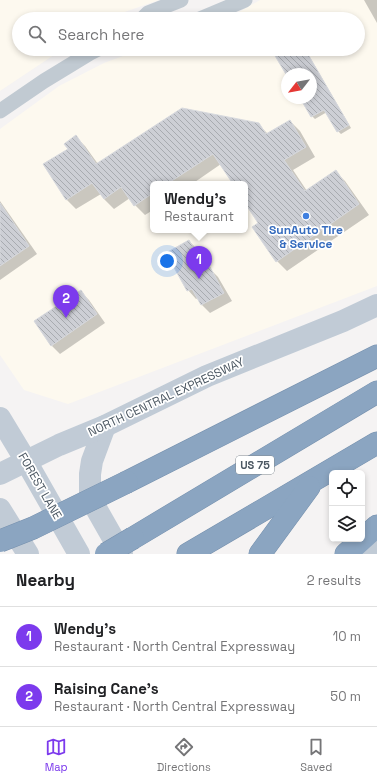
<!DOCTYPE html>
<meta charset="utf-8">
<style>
body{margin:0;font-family:"Space Grotesk",sans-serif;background:#f2f2f2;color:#202124}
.controls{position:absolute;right:12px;bottom:12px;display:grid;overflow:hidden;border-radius:6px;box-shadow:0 2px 6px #0003}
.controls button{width:36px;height:36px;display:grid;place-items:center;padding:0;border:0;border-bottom:1px solid #e0e0e0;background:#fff;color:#202124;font:20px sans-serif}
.compass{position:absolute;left:281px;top:68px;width:36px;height:36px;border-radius:50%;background:#fff;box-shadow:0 2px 6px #0003;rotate:239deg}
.you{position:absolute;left:167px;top:261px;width:14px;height:14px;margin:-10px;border:3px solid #fff;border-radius:50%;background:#1a73e8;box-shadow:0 0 0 6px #1a73e833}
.badge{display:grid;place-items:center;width:26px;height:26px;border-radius:50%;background:#7c3aed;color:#fff;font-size:13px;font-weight:700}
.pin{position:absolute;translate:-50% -33px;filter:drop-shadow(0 1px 2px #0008)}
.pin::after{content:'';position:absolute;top:21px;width:14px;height:12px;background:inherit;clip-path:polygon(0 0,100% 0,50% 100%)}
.popup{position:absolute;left:150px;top:181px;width:98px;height:52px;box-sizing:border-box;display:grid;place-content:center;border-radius:6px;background:#fff;filter:drop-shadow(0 1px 3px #0005);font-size:13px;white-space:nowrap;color:#757577}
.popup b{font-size:15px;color:#202124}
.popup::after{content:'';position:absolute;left:50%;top:100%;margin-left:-8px;border:8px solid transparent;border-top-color:#fff}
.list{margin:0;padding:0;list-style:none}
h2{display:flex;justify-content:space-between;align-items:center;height:52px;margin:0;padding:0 16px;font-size:17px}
h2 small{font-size:13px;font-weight:400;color:#757577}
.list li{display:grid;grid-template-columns:26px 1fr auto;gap:12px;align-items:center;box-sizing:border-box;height:60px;padding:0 16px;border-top:1px solid #e0e0e0}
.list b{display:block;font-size:15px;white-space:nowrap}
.list p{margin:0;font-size:13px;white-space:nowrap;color:#757577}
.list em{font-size:13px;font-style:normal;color:#757577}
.icon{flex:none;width:22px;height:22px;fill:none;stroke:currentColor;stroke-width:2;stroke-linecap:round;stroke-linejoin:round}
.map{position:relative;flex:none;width:377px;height:554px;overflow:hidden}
.search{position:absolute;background:#fff;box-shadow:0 2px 6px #0003;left:12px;right:12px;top:12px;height:44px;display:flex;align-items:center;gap:10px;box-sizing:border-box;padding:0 14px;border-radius:22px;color:#757577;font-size:15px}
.sheet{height:172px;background:#fff}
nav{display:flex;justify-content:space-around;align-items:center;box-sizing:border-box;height:56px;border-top:1px solid #e0e0e0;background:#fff;font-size:11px;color:#757577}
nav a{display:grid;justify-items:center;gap:2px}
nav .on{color:#7c3aed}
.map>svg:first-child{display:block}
</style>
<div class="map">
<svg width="377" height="554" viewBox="0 0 377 554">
<defs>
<pattern id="building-back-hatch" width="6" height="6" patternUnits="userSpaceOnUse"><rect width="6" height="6" fill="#cdcfd5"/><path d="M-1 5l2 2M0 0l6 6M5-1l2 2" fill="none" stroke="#a8abb0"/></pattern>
</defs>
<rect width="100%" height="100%" fill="#f5f3f3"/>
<!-- commercial -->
<g fill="#fdf9ef" fill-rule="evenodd">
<polygon points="0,0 159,0 113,16 108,19 19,19 19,49 63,49 0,91"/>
<path d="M260 0H377V286L68 404 24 390 0 355V129L59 86 104 63 142 49H358V19H220L241 11ZM287 74H311V98H287ZM153 184H245V230H153Z"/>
</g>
<!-- shadow -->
<g fill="#0003">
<polygon points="364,0 377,0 377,23"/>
<polygon points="283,49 305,49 351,128 341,134 338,131 327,112 315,119 312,116 301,98 311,98 311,74 287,74"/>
<polygon points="290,121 300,131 315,157 293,170 307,191 335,171 345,181 369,215 287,271 277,261 260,223 245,201 245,184 234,184 221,164 192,184 153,184 153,210 145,215 135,205 130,198 114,209 104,199 101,194 76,209 66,199 69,149 75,136 85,146 98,164 258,124 268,134"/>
<polygon points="0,201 37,254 0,280"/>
<polygon points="189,241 197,249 209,269 210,269 218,277 232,301 210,313 202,305 198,298 196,299 188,290"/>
<polygon points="80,291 89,300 105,323 60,354 52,346"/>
</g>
<!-- building -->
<g fill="url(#building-back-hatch)" stroke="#d7d9de">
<polygon points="271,49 305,49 349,125 337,132 324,110 311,117 300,98 311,98 311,74 287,74 287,76"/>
<polygon points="182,108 259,123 266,134 290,120 306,147 284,160 305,191 336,170 359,204 276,262 252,227 258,223 245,203 245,184 233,184 213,154 167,184 153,184 153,193 134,206 121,187 104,199 92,183 66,200 43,164 68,149 64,144 76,135 96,164"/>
<polygon points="0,203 29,246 0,266"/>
<polygon points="189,240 206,269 210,267 224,293 201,305 192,289 187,291 166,253"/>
<polygon points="81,290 97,314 51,346 34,321"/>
</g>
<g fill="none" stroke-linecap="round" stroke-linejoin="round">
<defs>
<g id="highway">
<polyline points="127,482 377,356"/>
<polyline points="133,538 377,392"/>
<polyline points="188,554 377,443"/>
<polyline points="260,554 309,487"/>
<polyline points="346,554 377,526"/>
</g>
</defs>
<!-- highway casing -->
<use href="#highway" stroke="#7690ad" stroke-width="23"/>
<!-- street -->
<g stroke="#c1cad2" stroke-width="15">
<polyline points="142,19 148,13 181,0"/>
<polyline points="200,19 245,0"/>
<polyline points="0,111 44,81 90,53 98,49"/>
</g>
<!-- secondary -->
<g stroke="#c1cbd6" stroke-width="22">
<polyline points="0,418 26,461 79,554"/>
<polyline points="105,426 92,461 90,474 90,492 97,510 122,554"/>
<polyline points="0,474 59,445 105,426 207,376 343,321 377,305"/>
<polyline points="0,509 28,554"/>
<polyline points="360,554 377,546"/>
</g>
<!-- highway -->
<use href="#highway" stroke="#8ba5c1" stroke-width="22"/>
<defs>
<g id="highway-bridge">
<polyline points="0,541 33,528 127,482"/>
<polyline points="106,554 133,538"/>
</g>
</defs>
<!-- highway-bridge casing -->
<use href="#highway-bridge" stroke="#7690ad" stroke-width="23" stroke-linecap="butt"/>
<!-- highway-bridge -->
<use href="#highway-bridge" stroke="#8ba5c1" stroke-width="22"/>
</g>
<!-- markers -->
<circle fill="#3f7fe0" stroke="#fff" stroke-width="1.5" cx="306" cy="216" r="4"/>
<g text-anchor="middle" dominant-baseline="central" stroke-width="3.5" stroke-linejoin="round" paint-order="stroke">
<!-- shield labels -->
<rect fill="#fff" stroke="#808990" stroke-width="1" x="236" y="456" width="38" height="18" rx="3"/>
<g font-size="11" font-weight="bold" fill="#4a5661">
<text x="255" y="465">US 75</text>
</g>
<!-- shop labels -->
<g font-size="12" font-weight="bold" fill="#366cbe" stroke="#fff">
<text x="306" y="230">SunAuto Tire<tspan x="306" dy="14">&amp; Service</tspan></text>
</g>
<!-- street labels -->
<g font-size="12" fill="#4a5661" stroke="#fff">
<text transform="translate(166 397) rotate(-25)">NORTH CENTRAL EXPRESSWAY</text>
<text transform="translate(40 486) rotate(60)">FOREST LANE</text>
</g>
</g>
</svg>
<div class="controls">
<button><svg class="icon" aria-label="locate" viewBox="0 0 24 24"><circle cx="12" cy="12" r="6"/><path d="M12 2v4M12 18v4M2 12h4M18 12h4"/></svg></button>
<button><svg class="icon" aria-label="layers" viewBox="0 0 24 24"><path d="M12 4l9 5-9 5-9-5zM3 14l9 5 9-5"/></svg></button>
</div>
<svg class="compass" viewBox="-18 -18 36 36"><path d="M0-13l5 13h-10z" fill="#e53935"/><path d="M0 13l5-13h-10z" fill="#757577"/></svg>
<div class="you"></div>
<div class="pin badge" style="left:199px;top:279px">1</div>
<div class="popup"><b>Wendy's</b>Restaurant</div>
<div class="pin badge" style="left:66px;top:318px">2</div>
<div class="search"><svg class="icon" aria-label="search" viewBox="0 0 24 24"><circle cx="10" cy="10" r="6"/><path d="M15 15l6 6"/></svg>Search here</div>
</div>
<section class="sheet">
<h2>Nearby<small>2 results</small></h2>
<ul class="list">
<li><span class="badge">1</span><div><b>Wendy's</b><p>Restaurant · North Central Expressway</p></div><em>10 m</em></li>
<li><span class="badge">2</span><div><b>Raising Cane's</b><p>Restaurant · North Central Expressway</p></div><em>50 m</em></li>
</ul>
</section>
<nav>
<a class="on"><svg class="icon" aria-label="map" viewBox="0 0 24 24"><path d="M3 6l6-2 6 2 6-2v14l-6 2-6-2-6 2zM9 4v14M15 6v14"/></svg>Map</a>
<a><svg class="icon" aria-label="directions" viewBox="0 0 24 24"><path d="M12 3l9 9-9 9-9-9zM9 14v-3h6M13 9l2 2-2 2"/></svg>Directions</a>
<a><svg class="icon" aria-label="saved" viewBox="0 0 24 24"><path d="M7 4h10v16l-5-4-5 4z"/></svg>Saved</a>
</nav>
